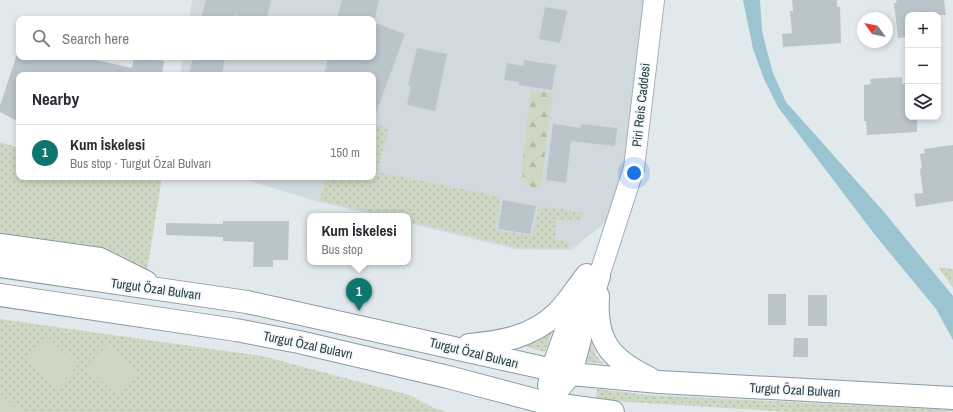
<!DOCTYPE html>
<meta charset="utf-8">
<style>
body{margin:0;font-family:"Archivo Narrow",sans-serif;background:#f2f2f3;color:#2b2b33}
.controls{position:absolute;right:12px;top:12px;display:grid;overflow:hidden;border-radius:8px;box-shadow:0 2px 6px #0003}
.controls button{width:36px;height:36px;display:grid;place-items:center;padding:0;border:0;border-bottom:1px solid #e1e1e2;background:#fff;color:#2b2b33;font:20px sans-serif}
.compass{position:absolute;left:857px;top:12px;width:36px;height:36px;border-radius:50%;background:#fff;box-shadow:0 2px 6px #0003;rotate:303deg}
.you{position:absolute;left:634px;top:173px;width:14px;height:14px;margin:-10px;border:3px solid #fff;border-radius:50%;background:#1a73e8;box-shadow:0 0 0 6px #1a73e833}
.badge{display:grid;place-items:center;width:26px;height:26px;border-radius:50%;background:#0f766e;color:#fff;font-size:13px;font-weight:700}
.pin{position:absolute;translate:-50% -33px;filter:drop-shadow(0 1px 2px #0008)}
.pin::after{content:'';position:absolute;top:21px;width:14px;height:12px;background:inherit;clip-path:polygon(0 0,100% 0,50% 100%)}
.popup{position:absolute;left:307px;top:213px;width:104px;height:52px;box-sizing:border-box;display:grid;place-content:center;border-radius:8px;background:#fff;filter:drop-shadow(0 1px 3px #0005);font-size:13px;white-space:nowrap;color:#7c7c81}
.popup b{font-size:15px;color:#2b2b33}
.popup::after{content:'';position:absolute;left:50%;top:100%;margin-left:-8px;border:8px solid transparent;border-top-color:#fff}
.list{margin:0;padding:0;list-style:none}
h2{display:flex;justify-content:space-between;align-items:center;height:52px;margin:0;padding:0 16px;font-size:17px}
h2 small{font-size:13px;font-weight:400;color:#7c7c81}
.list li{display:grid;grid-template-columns:26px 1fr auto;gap:12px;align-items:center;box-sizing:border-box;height:56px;padding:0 16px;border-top:1px solid #e1e1e2}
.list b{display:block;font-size:15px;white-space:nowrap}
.list p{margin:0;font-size:13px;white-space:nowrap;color:#7c7c81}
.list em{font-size:13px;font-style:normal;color:#7c7c81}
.icon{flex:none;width:22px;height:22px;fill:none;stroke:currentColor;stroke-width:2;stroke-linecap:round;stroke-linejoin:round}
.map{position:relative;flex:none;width:953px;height:412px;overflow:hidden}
.search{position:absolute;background:#fff;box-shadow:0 2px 6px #0003;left:16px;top:16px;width:360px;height:44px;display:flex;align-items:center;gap:10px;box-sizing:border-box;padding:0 14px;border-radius:8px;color:#7c7c81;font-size:15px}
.panel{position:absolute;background:#fff;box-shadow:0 2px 6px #0003;left:16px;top:72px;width:360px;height:108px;border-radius:8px}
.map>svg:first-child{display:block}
</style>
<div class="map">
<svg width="953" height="412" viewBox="0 0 953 412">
<defs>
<pattern id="grass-dots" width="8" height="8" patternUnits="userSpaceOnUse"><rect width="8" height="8" fill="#ced7c3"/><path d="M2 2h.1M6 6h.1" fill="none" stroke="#b1b9a9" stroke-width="1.8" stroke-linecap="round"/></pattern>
<pattern id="forest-firs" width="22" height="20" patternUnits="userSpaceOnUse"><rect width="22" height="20" fill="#ced7c3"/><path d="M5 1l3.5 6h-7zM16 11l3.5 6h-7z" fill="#b1b9a9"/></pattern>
</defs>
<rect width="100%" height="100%" fill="#e2e9ec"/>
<!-- built -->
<polygon fill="#d0d9de" points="192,0 660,0 633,200 571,250 515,249 408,223 408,216 379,216 319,202 237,177 373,177 373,75 180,75 183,57 373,57 373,19 189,19"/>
<!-- grass -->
<g fill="url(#grass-dots)">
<polygon points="374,124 389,128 377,172 501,197 495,230 533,236 539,207 582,212 581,221 557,221 555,240 569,242 568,248 516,247 408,221 408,216 387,216 320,200 327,177 373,177"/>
<polygon points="0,142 19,148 19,177 162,177 147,271 0,236"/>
<polygon points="938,267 953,269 953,288"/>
<polygon points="0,319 262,356 409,395 434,408 447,412 0,412"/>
<polygon points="554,326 545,352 524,346"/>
<polygon points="588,335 596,355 603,364 579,361"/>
<polygon points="597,389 649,395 953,410 953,412 791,412 596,400"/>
</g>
<!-- forest -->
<polygon fill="url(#forest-firs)" points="531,91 553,93 540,189 528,186 523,178 522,168"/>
<!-- pitch -->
<g fill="#ced7c3">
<polygon points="48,337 78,365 58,388 27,360"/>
<polygon points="107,345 137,372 116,395 86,367"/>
<polygon points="0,393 21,412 0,412"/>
</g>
<!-- water -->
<polygon fill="#9ac5d0" points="743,0 760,0 762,31 766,47 773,73 786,102 884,212 953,296 953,340 936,309 875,235 778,107 764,79 753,49"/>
<!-- building -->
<g fill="#b9c4cb">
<polygon points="206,0 271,0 267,19 252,19 235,15 234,19 201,19"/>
<polygon points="342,0 379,0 375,19 337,19"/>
<polygon points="792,0 837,0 837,7 840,7 841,43 783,47 782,34 792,33 790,11 793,11"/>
<polygon points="896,0 944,0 946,15 908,15 908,37 898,38 894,3 897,3"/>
<polygon points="545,7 567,11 560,43 539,39"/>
<polygon points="373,22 405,34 374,118 373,75 324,75 328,57 373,57"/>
<polygon points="417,48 447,54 435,111 407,105 411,86 408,85"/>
<polygon points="17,54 19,55 19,57 83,57 132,68 134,57 164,61 162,75 19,75 19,122 0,112 0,106"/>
<polygon points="193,57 225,57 222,75 189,75"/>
<polygon points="524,60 556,65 552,90 519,85 519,82 504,80 507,63 523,66"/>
<polygon points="902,77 902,84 908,83 908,117 917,118 917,132 867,135 866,121 864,121 864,85 871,84 870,79"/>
<polygon points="553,124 581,128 581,124 617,128 615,146 571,141 566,183 546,180"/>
<polygon points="953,145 953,201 916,207 914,194 923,193 920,169 922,168 920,154 925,153 924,149"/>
<polygon points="503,200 536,206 530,234 498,229"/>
<polygon points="223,221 289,221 288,260 273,260 273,267 253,267 254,242 223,241 223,237 166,235 166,223 223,224"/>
<rect x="768" y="294" width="18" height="31"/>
<rect x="808" y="295" width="19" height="31"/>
<polygon points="794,338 808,338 808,357 793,357"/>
</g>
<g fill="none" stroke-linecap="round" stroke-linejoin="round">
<defs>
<polyline id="major" points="599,276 634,168 654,0"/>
<g id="highway">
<polyline points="0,245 100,259 146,282"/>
<polyline points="0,266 247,302 571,374 659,382 953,398"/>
<polyline points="0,295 236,330 299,342 448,377 546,403 613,412"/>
<path d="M598 296C595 341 610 359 649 378"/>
<path d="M469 345C502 342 531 337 556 314 568 303 577 287 587 275"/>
<polyline points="549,385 556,359 578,298"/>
<polyline points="546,403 571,374 585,319 599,276"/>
</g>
</defs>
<!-- major casing -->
<use href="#major" stroke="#a0b2b9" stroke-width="22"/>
<!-- highway casing -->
<use href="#highway" stroke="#889ca5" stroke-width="24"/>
<!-- major -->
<use href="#major" stroke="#fff" stroke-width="20"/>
<!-- highway -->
<use href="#highway" stroke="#fff" stroke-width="22"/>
</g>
<g text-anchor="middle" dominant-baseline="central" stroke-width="3.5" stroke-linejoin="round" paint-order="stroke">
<!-- street labels -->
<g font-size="13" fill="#283d46" stroke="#f3f7f9">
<text transform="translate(641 105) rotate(-84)">Piri Reis Caddesi</text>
<text transform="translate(156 289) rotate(8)">Turgut Özal Bulvarı</text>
<text transform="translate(308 345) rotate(12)">Turgut Özal Bulavrı</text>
<text transform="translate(474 353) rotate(14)">Turgut Özal Bulvarı</text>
<text transform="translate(795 390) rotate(3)">Turgut Özal Bulvarı</text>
</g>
</g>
</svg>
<div class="controls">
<button>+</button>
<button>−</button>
<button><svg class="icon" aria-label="layers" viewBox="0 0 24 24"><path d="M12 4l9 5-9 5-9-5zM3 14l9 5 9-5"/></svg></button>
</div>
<svg class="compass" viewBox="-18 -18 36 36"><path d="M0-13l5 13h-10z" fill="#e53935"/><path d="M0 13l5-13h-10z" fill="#7c7c81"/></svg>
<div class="you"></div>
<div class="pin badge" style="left:359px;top:311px">1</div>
<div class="popup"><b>Kum İskelesi</b>Bus stop</div>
<div class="search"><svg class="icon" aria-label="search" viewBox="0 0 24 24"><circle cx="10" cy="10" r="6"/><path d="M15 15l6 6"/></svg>Search here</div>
<section class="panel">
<h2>Nearby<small></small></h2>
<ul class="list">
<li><span class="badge">1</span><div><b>Kum İskelesi</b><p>Bus stop · Turgut Özal Bulvarı</p></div><em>150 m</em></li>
</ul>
</section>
</div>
